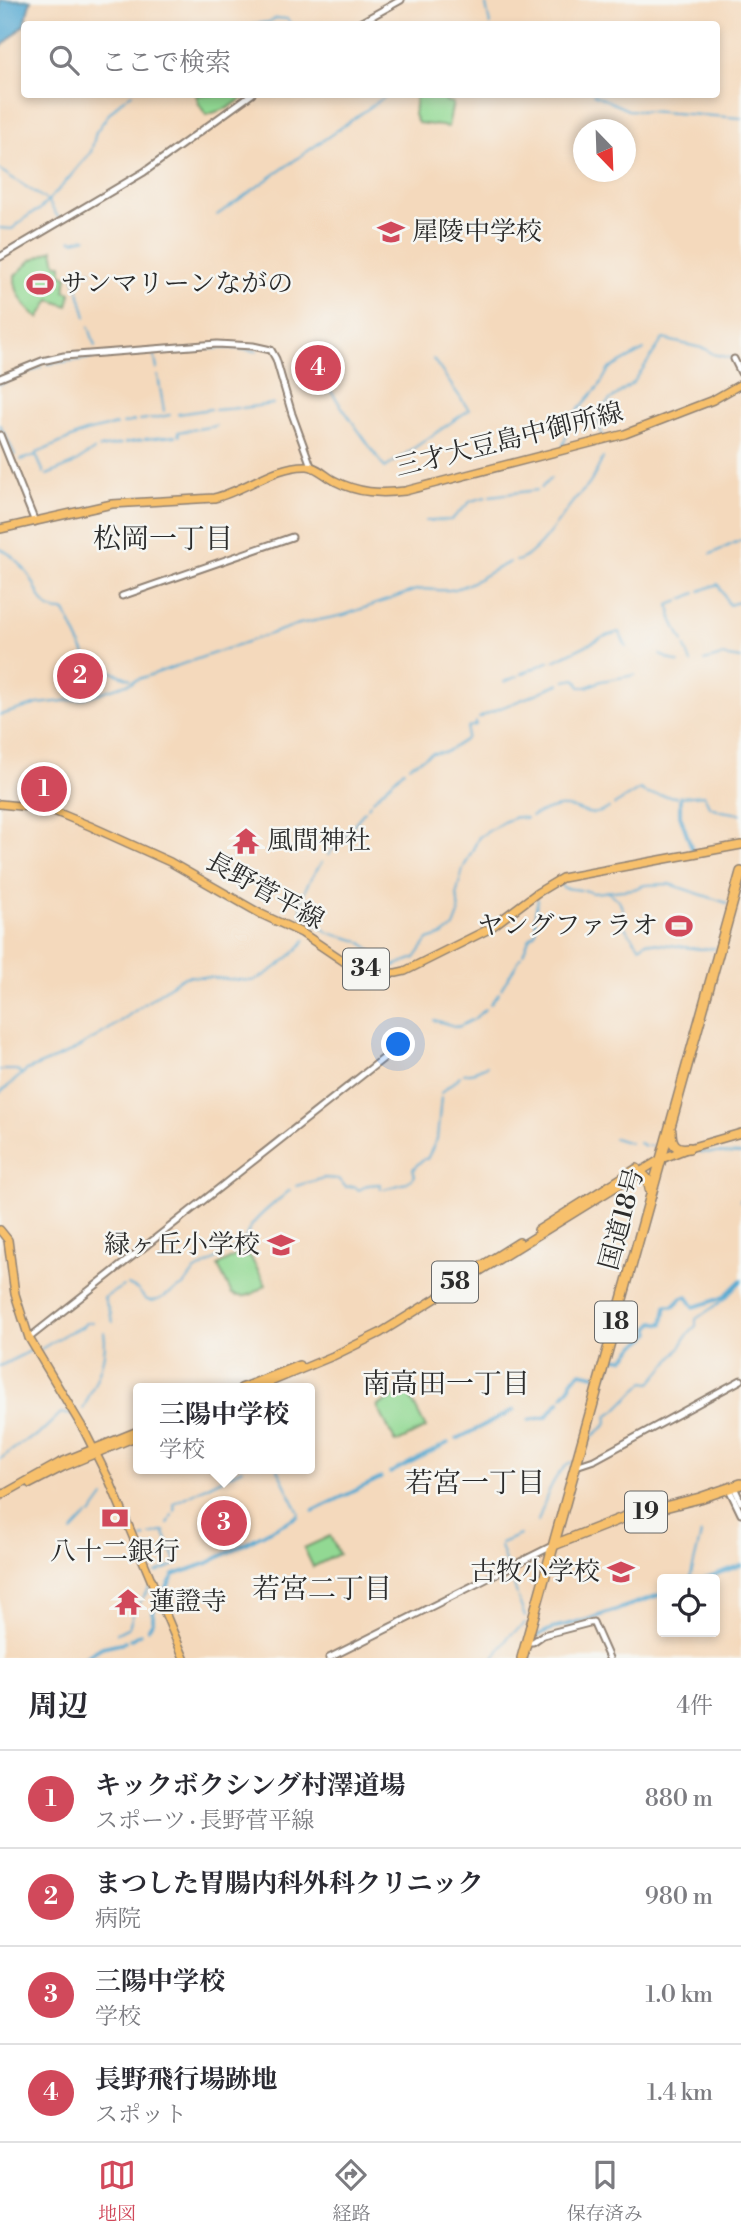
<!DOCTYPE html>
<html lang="ja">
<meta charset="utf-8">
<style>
body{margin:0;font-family:"Libre Bodoni","Noto Serif JP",serif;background:#f7f7f7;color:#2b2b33}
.controls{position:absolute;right:21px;bottom:21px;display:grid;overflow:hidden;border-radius:7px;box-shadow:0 4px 10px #0003}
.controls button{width:63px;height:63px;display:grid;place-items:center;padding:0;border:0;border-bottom:2px solid #e1e1e2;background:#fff;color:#2b2b33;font:35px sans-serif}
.compass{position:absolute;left:573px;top:119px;width:63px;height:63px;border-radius:50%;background:#fff;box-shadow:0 4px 10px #0003;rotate:157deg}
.you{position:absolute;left:399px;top:1045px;width:24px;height:24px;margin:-18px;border:5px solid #fff;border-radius:50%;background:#1a73e8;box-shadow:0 0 0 10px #1a73e833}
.badge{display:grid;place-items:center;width:46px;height:46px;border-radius:50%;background:#d1495b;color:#fff;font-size:23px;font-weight:700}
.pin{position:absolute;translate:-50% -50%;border:4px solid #fff;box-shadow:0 2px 7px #0006}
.popup{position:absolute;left:133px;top:1383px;width:182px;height:91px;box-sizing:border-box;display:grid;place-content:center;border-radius:7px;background:#fff;filter:drop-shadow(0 2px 5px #0005);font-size:23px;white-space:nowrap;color:#7c7c81}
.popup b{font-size:26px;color:#2b2b33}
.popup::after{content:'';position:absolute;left:50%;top:100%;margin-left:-14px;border:14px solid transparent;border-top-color:#fff}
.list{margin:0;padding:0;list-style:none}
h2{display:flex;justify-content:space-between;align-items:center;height:91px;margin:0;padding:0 28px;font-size:30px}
h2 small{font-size:23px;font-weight:400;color:#7c7c81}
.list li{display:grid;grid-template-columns:46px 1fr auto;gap:21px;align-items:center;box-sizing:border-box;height:98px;padding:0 28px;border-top:2px solid #e1e1e2}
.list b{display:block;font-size:26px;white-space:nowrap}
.list p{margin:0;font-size:23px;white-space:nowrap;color:#7c7c81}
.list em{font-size:23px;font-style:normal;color:#7c7c81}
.icon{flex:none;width:38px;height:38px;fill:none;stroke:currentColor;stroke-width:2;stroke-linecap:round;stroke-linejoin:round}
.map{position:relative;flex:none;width:741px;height:1658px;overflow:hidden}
.search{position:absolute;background:#fff;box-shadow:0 4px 10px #0003;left:21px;right:21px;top:21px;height:77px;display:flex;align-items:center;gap:18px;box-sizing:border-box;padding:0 24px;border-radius:7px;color:#7c7c81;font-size:26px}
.sheet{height:483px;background:#fff}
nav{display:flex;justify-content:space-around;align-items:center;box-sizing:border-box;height:98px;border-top:2px solid #e1e1e2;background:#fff;font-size:19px;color:#7c7c81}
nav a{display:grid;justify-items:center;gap:4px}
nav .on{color:#d1495b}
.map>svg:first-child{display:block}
</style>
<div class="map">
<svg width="741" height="1658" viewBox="0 0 741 1658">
<rect width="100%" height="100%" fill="#f6f6f2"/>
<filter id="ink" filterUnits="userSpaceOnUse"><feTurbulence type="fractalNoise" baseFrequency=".0143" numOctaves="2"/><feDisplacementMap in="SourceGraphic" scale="14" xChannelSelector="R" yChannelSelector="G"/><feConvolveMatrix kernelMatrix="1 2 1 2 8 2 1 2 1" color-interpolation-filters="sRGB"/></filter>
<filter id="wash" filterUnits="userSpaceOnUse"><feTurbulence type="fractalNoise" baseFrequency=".00686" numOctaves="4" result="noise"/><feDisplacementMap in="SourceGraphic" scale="28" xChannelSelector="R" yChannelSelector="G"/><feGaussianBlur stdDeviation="1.57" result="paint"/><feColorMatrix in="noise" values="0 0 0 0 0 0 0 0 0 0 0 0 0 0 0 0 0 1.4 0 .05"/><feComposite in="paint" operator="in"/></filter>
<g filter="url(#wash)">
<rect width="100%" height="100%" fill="#f4d9bc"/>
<!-- green -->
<g fill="#92d993" stroke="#5e825f" stroke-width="2">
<polygon points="196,95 247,95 228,108 206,115 199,104"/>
<polygon points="416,95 445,95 445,101 453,103 448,127 418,123 414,115"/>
<path d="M53 250 56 264H62V275L67 276 65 291 71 293 68 306 50 300 39 318C26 309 14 293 15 276L31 260Z"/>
<path d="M241 1252 246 1257 250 1256 266 1285C256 1293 245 1300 232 1294L218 1266Z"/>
<polygon points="407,1391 426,1428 396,1443 377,1406"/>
<polygon points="330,1536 339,1554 313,1567 304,1548"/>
</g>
<!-- water -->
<polygon fill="#55a9d1" stroke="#406a7e" stroke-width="2" points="0,0 31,0 24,25 0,48"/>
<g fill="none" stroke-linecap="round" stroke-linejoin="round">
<!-- stream -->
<g stroke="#55a9d1" stroke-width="2">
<polyline points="486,5 490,24"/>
<polyline points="253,24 269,22 276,18 287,19 291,24"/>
<polyline points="593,94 628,110 645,111"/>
<polyline points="647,111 741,118"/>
<polyline points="0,170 48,201 58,217"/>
<polyline points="217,215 386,96"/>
<polyline points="0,228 12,229 29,215 39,210 63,185 91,152 96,132 108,115 121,101 132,94"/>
<polyline points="71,240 74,241 86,238"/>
<polyline points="87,272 91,271"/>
<polyline points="78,289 74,277 76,274 84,273"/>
<polyline points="79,292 86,317"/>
<polyline points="89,327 95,346"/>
<polyline points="201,349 229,348 257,351"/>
<polyline points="99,357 148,353"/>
<polyline points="47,364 93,358"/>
<polyline points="313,366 385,468 469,410 433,359"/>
<polyline points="157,369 154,353 196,350"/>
<polyline points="158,376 164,411"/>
<polyline points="0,384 41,367"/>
<polyline points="242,408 273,404"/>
<polyline points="215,410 238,408"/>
<polyline points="178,414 211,409"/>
<polyline points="573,416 600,385 609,369 644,350"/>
<polyline points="150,419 170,415"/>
<polyline points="140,420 147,419"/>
<polyline points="123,424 134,421"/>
<polyline points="0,425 15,455"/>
<polyline points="179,436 178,432 216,426"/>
<polyline points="602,436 597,415 610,400 634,382 663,339 706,349 713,354 731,358"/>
<polyline points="145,439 175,436"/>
<polyline points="125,443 142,440"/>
<polyline points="563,446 572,419"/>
<polyline points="99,448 121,444"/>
<polyline points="37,453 85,432 116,425"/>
<polyline points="21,460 36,455 44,473"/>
<polyline points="47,475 73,464 94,450"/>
<polyline points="541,488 551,478"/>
<polyline points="490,496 537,490"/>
<polyline points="426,521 451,520 471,501 486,497"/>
<path d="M0 549C11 552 29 573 34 584 42 600 43 612 65 611L89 663 130 679"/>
<polyline points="711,554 741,540"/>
<path d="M516 561C535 558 560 518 572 503 577 495 585 491 590 483 595 475 599 466 603 458"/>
<polyline points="700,591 718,584 729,605 741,601"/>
<polyline points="682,599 696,593"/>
<polyline points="679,601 669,605 672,619 683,642"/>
<polyline points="603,637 619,632 626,646"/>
<polyline points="685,647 691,663"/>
<polyline points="660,655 679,663"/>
<polyline points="554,661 601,638"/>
<polyline points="704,661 722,656 741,659"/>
<polyline points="521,674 550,661"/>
<path d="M133 681 299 624 344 615 416 590C429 587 443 593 455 589 475 584 491 570 510 562"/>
<polyline points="565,681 576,679 580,687 587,687 601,681 635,675"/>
<polyline points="504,682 518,676"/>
<polyline points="0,715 38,704 81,699 133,682"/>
<path d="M479 718C497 708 515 703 533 695 543 692 550 686 560 684"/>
<polyline points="409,766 432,753 446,752 466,739 468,727 476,725 476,722"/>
<polyline points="680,797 704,795 709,806 721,811 741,814"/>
<polyline points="373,800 404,770"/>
<polyline points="614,805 640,789 647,794 676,797"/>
<polyline points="368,807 370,804"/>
<path d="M531 816C539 813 551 808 559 807 583 805 586 822 609 808"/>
<polyline points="328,855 365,811"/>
<polyline points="560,884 564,888 581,890"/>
<polyline points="584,890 593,893 634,889 645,885 669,884 727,903"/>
<polyline points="606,891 619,900 625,916 622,917 624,926 640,947 646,942 700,949 715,948"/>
<path d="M304 923C296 898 308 882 322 862"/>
<path d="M309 928 313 924C321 925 321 928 328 932 338 938 354 936 365 945 377 955 374 960 391 967L415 958 428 940 443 935 454 927 459 914 457 892 463 869 479 837 503 822 516 817 526 818"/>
<polyline points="523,954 529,939 536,932 535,913 538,899"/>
<polyline points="501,989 521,957"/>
<polyline points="490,1004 499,993"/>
<polyline points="434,1020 458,1027 474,1019 485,1009"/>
<polyline points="0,1070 16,1070 21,1073"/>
<polyline points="475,1071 487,1066"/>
<polyline points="464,1074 475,1072"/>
<path d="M0 1093 27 1070 71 1052 108 1030 181 978 189 976 252 981C267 976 297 953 305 940"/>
<polyline points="441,1093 460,1076"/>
<polyline points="614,1138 630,1143"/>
<polyline points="738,1140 741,1145"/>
<polyline points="639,1143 645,1146"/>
<polyline points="648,1146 658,1146"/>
<polyline points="699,1152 741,1154"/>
<polyline points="296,1186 324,1178 338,1179 346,1187 354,1186 359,1190 368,1185 380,1184 381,1189"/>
<polyline points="384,1189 406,1183 415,1176 413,1169 423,1159 427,1159 437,1139 441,1097"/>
<polyline points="740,1202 741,1199"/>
<path d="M221 1252C251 1248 240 1237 256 1220 266 1209 279 1200 290 1190"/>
<polyline points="128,1285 138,1290 145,1299 150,1301 158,1300 183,1286 194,1272 218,1258"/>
<polyline points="113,1322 104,1298 123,1286"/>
<polyline points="41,1349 67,1333 82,1327 87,1322 92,1322"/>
<polyline points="0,1366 32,1350"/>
<path d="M83 1409C93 1386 109 1359 104 1332"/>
<path d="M587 1444 588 1440 606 1425 608 1415 615 1411 644 1382 651 1383C660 1373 668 1363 676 1353 685 1343 684 1335 696 1326V1319L725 1299 741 1282"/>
<polyline points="0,1459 26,1440 37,1436 61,1413 71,1415"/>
<polyline points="277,1469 299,1513"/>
<polyline points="175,1511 174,1503 242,1469"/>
<polyline points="91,1515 104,1497"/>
<path d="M538 1521C546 1499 551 1476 571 1462"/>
<polyline points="168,1524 172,1515"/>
<polyline points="72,1532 88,1515"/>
<polyline points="150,1535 165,1531 164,1533 175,1558 175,1565 156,1573"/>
<polyline points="142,1538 146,1537"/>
<polyline points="501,1543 520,1535"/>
<polyline points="500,1546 506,1565"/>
<polyline points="509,1571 517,1594"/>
<polyline points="690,1579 701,1534"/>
<polyline points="518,1598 525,1617"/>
<polyline points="117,1633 129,1627 135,1609 150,1587"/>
<polyline points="494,1658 509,1636 525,1624"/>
</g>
<!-- canal -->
<g stroke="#55a9d1" stroke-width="3.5">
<polyline points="680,797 680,815 693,852"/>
<path d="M605 1375 612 1358 624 1359 633 1348 651 1333 650 1328 654 1322 663 1324 666 1306H674L682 1298 687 1297 694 1307C700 1305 718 1300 723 1297 729 1293 735 1285 741 1280"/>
<polyline points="563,1396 570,1387 571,1381 581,1372 595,1375"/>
<polyline points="529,1420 546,1417 560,1401"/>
<polyline points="457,1439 514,1410"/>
<polyline points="390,1473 448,1443"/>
<polyline points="313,1511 381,1478"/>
<polyline points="703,1579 741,1565"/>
<polyline points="163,1594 174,1575 208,1563 298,1516"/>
<polyline points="148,1629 153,1622 153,1613 156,1605"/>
<polyline points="536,1636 556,1627 587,1620 662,1594"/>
<polyline points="130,1640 140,1634"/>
<polyline points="84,1658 102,1647 125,1642"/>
</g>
</g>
</g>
<g filter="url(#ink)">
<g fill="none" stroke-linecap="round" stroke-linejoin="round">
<defs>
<g id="minor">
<polyline points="358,24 401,0"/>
<polyline points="0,257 144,172 252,94"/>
<polyline points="734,359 741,373"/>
<polyline points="0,378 42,361 64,356 217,344 253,346 271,350 276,359 292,414 311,466"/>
<polyline points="0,435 35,522"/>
<polyline points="122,596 292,537"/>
<polyline points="29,1338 389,1054"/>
<polyline points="576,1466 594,1460 741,1380"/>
<polyline points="734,1487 741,1502"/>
<polyline points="729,1489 741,1514"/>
<polyline points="526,1642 533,1642 543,1635 593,1622 609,1658"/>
<polyline points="329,1658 554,1545"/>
</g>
<g id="major">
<path d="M0 529 112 504 214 498C245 491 274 465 307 466 316 466 327 477 335 481 358 493 380 494 405 491L625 434 713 400 741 384"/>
<polyline points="0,804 49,809 90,826 170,862 261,914 302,933 345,962 380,973 396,973 405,971 489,929 537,893 562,878 741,845"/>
<polyline points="0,1230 8,1240 15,1294 29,1338 84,1430 110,1482 184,1658"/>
<polyline points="538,1230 637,1168"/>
<polyline points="446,1288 519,1242"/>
<polyline points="241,1388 299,1365"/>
<polyline points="256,1388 333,1356 380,1333 661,1159 689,1148 741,1133"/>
<polyline points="30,1484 63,1467 138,1436"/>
<polyline points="0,1496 59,1463 138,1431"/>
</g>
<g id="highway">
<path d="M671 1131C671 1144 676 1150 689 1148"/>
<path d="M634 1175C644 1172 649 1179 650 1189"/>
<polyline points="554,1545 625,1517 700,1498 741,1484"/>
<polyline points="522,1658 741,872"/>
</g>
</defs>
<!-- minor casing -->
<use href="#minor" stroke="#908274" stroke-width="9"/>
<!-- major casing -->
<use href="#major" stroke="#908274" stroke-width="10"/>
<!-- highway casing -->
<use href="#highway" stroke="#908274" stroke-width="12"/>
<!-- minor -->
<use href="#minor" stroke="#fff" stroke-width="5"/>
<!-- major -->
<use href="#major" stroke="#f7c06c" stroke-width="7"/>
<!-- highway -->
<use href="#highway" stroke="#f7c06c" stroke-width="9"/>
</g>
</g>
<!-- icons -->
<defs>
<symbol id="school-bare" viewBox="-9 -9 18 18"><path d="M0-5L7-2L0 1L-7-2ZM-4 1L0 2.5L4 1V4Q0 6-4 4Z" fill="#d1495b" stroke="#f6f6f2" stroke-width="2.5" paint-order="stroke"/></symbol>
<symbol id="stadium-bare" viewBox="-9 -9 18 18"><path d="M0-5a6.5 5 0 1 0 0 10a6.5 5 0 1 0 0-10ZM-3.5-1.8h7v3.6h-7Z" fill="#d1495b" stroke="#f6f6f2" stroke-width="2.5" paint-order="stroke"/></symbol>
<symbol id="temple-bare" viewBox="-9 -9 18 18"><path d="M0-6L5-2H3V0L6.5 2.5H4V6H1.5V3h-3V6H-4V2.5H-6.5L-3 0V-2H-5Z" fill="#d1495b" stroke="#f6f6f2" stroke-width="2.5" paint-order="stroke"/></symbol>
<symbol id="bank-bare" viewBox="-9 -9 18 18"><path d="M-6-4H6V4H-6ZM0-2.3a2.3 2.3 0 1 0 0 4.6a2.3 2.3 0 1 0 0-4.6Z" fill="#d1495b" stroke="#f6f6f2" stroke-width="2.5" paint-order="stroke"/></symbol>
</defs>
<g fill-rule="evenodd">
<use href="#school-bare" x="372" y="213" width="38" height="38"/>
<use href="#stadium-bare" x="21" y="265" width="38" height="38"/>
<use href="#temple-bare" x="227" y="822" width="38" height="38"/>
<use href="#stadium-bare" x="660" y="907" width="38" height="38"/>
<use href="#school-bare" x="262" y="1226" width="38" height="38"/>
<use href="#bank-bare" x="96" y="1499" width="38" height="38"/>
<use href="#school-bare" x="602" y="1553" width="38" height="38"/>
<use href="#temple-bare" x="109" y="1583" width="38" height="38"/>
</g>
<g text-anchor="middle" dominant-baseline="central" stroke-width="5" stroke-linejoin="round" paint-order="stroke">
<!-- shield labels -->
<g fill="#f6f6f2" stroke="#686867" stroke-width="2">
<rect x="343" y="948.5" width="46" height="41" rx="5"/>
<rect x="432" y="1261.5" width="46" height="41" rx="5"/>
<rect x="595" y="1301.5" width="42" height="41" rx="5"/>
<rect x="625" y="1491.5" width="42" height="41" rx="5"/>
</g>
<g font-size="24" font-weight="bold" fill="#2b2b2b">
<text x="366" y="969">34</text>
<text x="455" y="1282">58</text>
<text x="616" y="1322">18</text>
<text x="646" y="1512">19</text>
</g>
<!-- poi labels -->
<g font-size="26" fill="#2b2b2b" stroke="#f6f6f2" text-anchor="start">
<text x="412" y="232">犀陵中学校</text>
<text x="61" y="284">サンマリーンながの</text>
<text x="267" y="841">風間神社</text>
<text x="658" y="926" text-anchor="end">ヤングファラオ</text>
<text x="260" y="1245" text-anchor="end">緑ヶ丘小学校</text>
<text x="115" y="1552" text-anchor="middle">八十二銀行</text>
<text x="600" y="1572" text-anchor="end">古牧小学校</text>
<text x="149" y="1602">蓮證寺</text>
</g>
<!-- street labels -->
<g font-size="26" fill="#2b2b2b" stroke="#f6f6f2">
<text transform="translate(509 440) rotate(-14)">三才大豆島中御所線</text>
<text transform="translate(265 891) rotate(29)">長野菅平線</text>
<text transform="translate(622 1219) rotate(-75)">国道18号</text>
</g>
<!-- neighbourhood labels -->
<g font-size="28" fill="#2b2b2b" stroke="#f6f6f2">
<text x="163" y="539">松岡一丁目</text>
<text x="446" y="1384">南高田一丁目</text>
<text x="475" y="1483">若宮一丁目</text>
<text x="322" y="1589">若宮二丁目</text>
</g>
</g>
</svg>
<div class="controls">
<button><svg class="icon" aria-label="locate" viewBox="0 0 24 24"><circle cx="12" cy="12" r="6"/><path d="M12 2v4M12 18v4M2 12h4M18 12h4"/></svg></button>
</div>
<svg class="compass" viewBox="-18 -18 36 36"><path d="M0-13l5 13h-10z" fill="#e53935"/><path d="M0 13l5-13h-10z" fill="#7c7c81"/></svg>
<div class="you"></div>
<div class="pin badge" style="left:44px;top:789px">1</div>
<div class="pin badge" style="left:80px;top:676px">2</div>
<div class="pin badge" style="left:224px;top:1523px">3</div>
<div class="popup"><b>三陽中学校</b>学校</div>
<div class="pin badge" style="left:318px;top:368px">4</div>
<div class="search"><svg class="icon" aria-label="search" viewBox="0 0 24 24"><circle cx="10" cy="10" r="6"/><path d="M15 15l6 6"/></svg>ここで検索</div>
</div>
<section class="sheet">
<h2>周辺<small>4件</small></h2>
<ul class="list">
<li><span class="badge">1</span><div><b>キックボクシング村澤道場</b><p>スポーツ · 長野菅平線</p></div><em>880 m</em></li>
<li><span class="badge">2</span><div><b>まつした胃腸内科外科クリニック</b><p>病院</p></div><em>980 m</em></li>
<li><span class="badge">3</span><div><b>三陽中学校</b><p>学校</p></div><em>1.0 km</em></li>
<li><span class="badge">4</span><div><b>長野飛行場跡地</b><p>スポット</p></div><em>1.4 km</em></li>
</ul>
</section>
<nav>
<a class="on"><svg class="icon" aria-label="map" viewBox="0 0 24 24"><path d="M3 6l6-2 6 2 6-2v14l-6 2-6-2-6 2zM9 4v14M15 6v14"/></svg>地図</a>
<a><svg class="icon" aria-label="directions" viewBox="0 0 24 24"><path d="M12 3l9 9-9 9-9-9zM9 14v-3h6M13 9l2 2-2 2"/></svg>経路</a>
<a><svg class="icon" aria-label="saved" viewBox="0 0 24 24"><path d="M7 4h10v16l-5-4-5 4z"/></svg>保存済み</a>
</nav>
